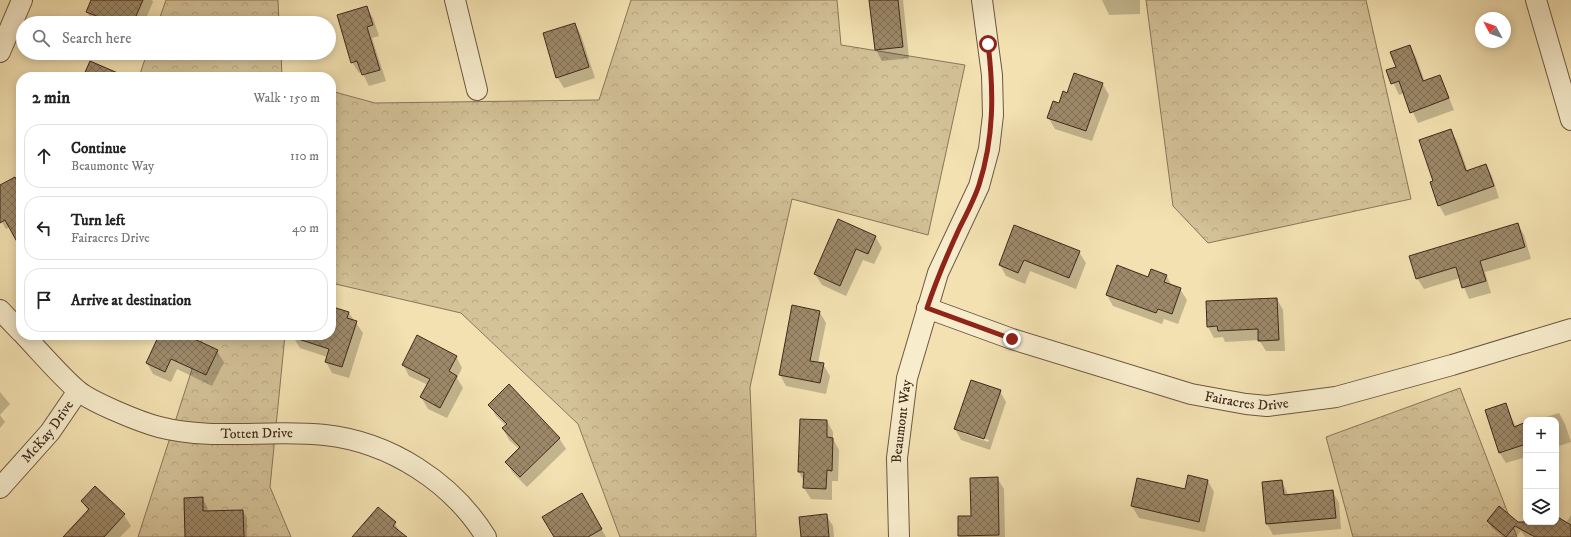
<!DOCTYPE html>
<meta charset="utf-8">
<style>
body{margin:0;font-family:"IM FELL DW Pica",serif;background:#f2f2f2;color:#222}
.controls{position:absolute;right:12px;bottom:12px;display:grid;overflow:hidden;border-radius:8px;box-shadow:0 2px 10px #0003}
.controls button{width:36px;height:36px;display:grid;place-items:center;padding:0;border:0;border-bottom:1px solid #e0e0e0;background:#fff;color:#222;font:20px sans-serif}
.compass{position:absolute;left:1475px;top:12px;width:36px;height:36px;border-radius:50%;background:#fff;box-shadow:0 2px 10px #0003;rotate:311deg}
.stop{position:absolute;width:12px;height:12px;margin:-9px;border:3px solid #8f2418;border-radius:50%;background:#fff}
.stop.end{background:#8f2418;border-color:#fff;box-shadow:0 1px 4px #0008}
.list{margin:0;padding:0;list-style:none}
h2{display:flex;justify-content:space-between;align-items:center;height:52px;margin:0;padding:0 16px;font-size:17px}
h2 small{font-size:13px;font-weight:400;color:#767676}
.list li{display:grid;grid-template-columns:26px 1fr auto;gap:12px;align-items:center;box-sizing:border-box;height:64px;margin:0 8px 8px;padding:0 8px;border:1px solid #e0e0e0;border-radius:16px}
.list b{display:block;font-size:15px;white-space:nowrap}
.list p{margin:0;font-size:13px;white-space:nowrap;color:#767676}
.list em{font-size:13px;font-style:normal;color:#767676}
.icon{flex:none;width:22px;height:22px;fill:none;stroke:currentColor;stroke-width:2;stroke-linecap:round;stroke-linejoin:round}
.map{position:relative;flex:none;width:1571px;height:537px;overflow:hidden}
.search{position:absolute;background:#fff;box-shadow:0 2px 10px #0003;left:16px;top:16px;width:320px;height:44px;display:flex;align-items:center;gap:10px;box-sizing:border-box;padding:0 14px;border-radius:22px;color:#767676;font-size:15px}
.panel{position:absolute;background:#fff;box-shadow:0 2px 10px #0003;left:16px;top:72px;width:320px;height:268px;border-radius:16px}
.map>svg:first-child{display:block}
</style>
<div class="map">
<svg width="1571" height="537" viewBox="0 0 1571 537">
<defs>
<pattern id="forest-crowns" width="20" height="18" patternUnits="userSpaceOnUse"><rect width="20" height="18" fill="#d4c298"/><path d="M2 6a3 3 0 1 1 6 0M12 15a3 3 0 1 1 6 0" fill="none" stroke="#b7a782"/></pattern>
<pattern id="building-cross-hatch" width="8" height="8" patternUnits="userSpaceOnUse"><rect width="8" height="8" fill="#9d8969"/><path d="M0 0l8 8M0 8l8-8" fill="none" stroke="#817056"/></pattern>
</defs>
<rect width="100%" height="100%" fill="#f3e1b1"/>
<filter id="stains"><feTurbulence type="fractalNoise" baseFrequency=".005" numOctaves="4"/><feColorMatrix values="0 0 0 0 .2 0 0 0 0 .09 0 0 0 0 .02 0 0 0 .5 -.17"/></filter>
<radialGradient id="worn" r=".72"><stop offset=".6" stop-color="#630" stop-opacity="0"/><stop offset="1" stop-color="#630" stop-opacity=".3"/></radialGradient>
<!-- forest -->
<g fill="url(#forest-crowns)" stroke="#8a765a">
<polygon points="166,0 278,0 279,23 158,23"/>
<polygon points="631,0 837,0 841,45 965,65 928,235 792,199 750,387 756,537 620,537 578,424 461,313 331,283 331,91 375,103 599,100"/>
<polygon points="1146,0 1366,0 1411,199 1208,243 1173,206"/>
<polygon points="147,53 281,53 282,77 139,77"/>
<polygon points="203,335 285,335 270,487 291,537 138,537"/>
<polygon points="1460,388 1517,537 1353,537 1326,437"/>
</g>
<!-- shadow -->
<g fill="#0003" fill-rule="evenodd">
<polygon points="92,0 152,0 153,2 144,23 94,23 87,12"/>
<polygon points="870,0 903,0 909,58 882,61 876,50"/>
<polygon points="1102,0 1140,0 1140,14 1109,15"/>
<polygon points="366,7 373,18 379,36 372,38 386,81 369,86 362,72 359,73 352,62"/>
<polygon points="575,24 581,35 595,78 564,88 557,77"/>
<polygon points="1409,46 1416,57 1425,82 1440,76 1454,110 1418,123 1404,93 1399,95 1388,71 1397,67"/>
<polygon points="1102,83 1109,95 1092,141 1055,129 1048,117 1068,94"/>
<polygon points="1450,130 1457,141 1468,172 1486,165 1492,176 1499,198 1445,216 1439,205 1434,181"/>
<polygon points="0,186 21,191 21,240 10,227 6,229 0,219"/>
<polygon points="1518,224 1524,235 1531,259 1485,272 1491,293 1469,299 1460,278 1424,289 1417,278"/>
<polygon points="1015,227 1079,252 1086,263 1076,289 1030,271 1025,284 1006,276 1000,265"/>
<polygon points="875,236 882,248 874,264 863,260 846,296 822,285 815,274"/>
<polygon points="1166,275 1172,286 1180,289 1187,300 1178,324 1164,319 1162,324 1113,306 1107,295 1149,278"/>
<polygon points="1277,299 1283,310 1285,351 1266,351 1259,340 1225,342 1223,337 1214,338 1208,327"/>
<polygon points="336,309 349,313 363,333 349,378 332,373 326,362 327,357 300,348 293,337 294,335 331,335 331,316 334,317"/>
<polygon points="819,311 826,323 818,363 823,364 830,376 826,394 786,386 780,375"/>
<polygon points="160,335 183,335 217,351 224,362 212,386 177,369 171,382 153,374 147,363"/>
<polygon points="456,356 462,368 457,378 463,388 447,418 428,409 421,397 428,385 409,376 403,364"/>
<path d="M1000 391 1006 402 990 450 961 440 955 429ZM963 431 989 440 988 442 963 433Z"/>
<polygon points="0,392 10,404 0,415 5,422 0,428"/>
<polygon points="490,405 559,438 566,449 527,487 513,473 506,462 519,449 509,440 503,429 506,426 496,416"/>
<polygon points="1506,405 1516,427 1526,424 1526,457 1506,463 1499,452"/>
<polygon points="1559,413 1565,424 1571,442 1556,447 1556,420 1537,420"/>
<polygon points="827,421 833,432 833,439 839,450 838,481 832,481 832,500 811,499 804,488 804,482 799,472"/>
<polygon points="997,478 1004,489 1005,537 960,537 959,536"/>
<polygon points="1138,479 1186,490 1208,481 1214,492 1205,532 1139,518 1132,506"/>
<polygon points="1282,481 1288,495 1333,492 1339,503 1341,529 1273,535 1267,524"/>
<polygon points="581,495 606,537 555,537"/>
<polygon points="202,498 207,506 207,512 243,511 247,518 247,537 186,537"/>
<polygon points="82,501 124,515 131,526 120,537 64,537 88,511"/>
<polygon points="1499,508 1520,527 1526,516 1526,522 1556,522 1556,517 1566,523 1571,515 1571,537 1525,537 1521,531 1516,537 1503,537 1492,528 1488,521"/>
<polygon points="826,515 833,526 834,537 802,537"/>
<polygon points="395,523 399,531 405,537 354,537"/>
</g>
<!-- building -->
<g fill="url(#building-cross-hatch)" stroke="#3f291b">
<polygon points="91,0 143,0 133,23 97,23 99,17 86,12"/>
<polygon points="869,0 898,0 903,47 875,50"/>
<polygon points="367,6 373,25 367,27 380,70 362,75 357,61 351,63 337,15"/>
<polygon points="575,23 589,67 556,78 543,33"/>
<polygon points="1410,45 1423,81 1440,75 1449,98 1410,113 1399,81 1391,84 1386,70 1396,67 1390,52"/>
<polygon points="90,61 127,77 83,77"/>
<polygon points="1074,73 1103,83 1086,131 1047,118 1053,101 1059,103 1063,91 1067,93"/>
<polygon points="1451,129 1466,171 1486,164 1494,186 1438,206 1430,182 1433,181 1419,140"/>
<polygon points="15,177 21,189 21,249 5,220 0,223 0,185"/>
<polygon points="838,219 876,236 868,254 856,249 840,286 814,274"/>
<polygon points="1518,223 1525,247 1480,261 1486,281 1462,288 1456,267 1416,279 1409,256"/>
<polygon points="1014,225 1080,251 1069,278 1024,260 1018,273 999,265"/>
<polygon points="1117,265 1148,277 1151,269 1167,275 1164,282 1181,288 1172,314 1158,309 1156,313 1106,295"/>
<polygon points="1277,298 1279,340 1258,341 1258,329 1218,331 1217,326 1207,327 1206,301"/>
<polygon points="792,305 820,311 810,361 824,363 820,383 779,375"/>
<polygon points="336,308 349,312 347,318 357,321 342,367 325,362 329,349 295,338 295,335 331,335 331,322"/>
<polygon points="159,335 186,335 218,350 206,375 171,359 165,372 146,363"/>
<polygon points="417,335 457,356 449,371 457,376 440,408 420,397 430,379 402,365"/>
<polygon points="971,380 1001,390 984,439 954,429"/>
<polygon points="509,384 560,438 520,477 505,462 520,447 502,428 507,424 488,405"/>
<polygon points="1506,403 1514,427 1526,422 1526,444 1499,453 1485,410"/>
<polygon points="800,419 827,420 827,437 833,438 832,471 827,470 826,489 803,488 804,472 798,472"/>
<polygon points="1188,475 1208,480 1199,522 1131,506 1137,478 1185,489"/>
<polygon points="998,477 999,535 958,536 958,516 971,516 970,478"/>
<polygon points="1282,480 1284,495 1333,490 1336,518 1266,524 1262,482"/>
<polygon points="95,486 125,514 104,537 63,537 89,509 81,501"/>
<polygon points="582,493 602,529 588,537 554,537 542,517"/>
<polygon points="203,497 203,511 243,510 244,537 185,537 184,498"/>
<polygon points="1499,506 1518,522 1556,522 1556,516 1571,525 1571,537 1535,537 1515,526 1506,537 1487,521"/>
<polygon points="378,507 396,522 393,526 407,537 352,537"/>
<polygon points="825,514 827,514 829,537 801,537 799,517"/>
</g>
<g fill="none" stroke-linecap="round" stroke-linejoin="round">
<defs>
<g id="street">
<polyline points="455,0 477,90"/>
<polyline points="1536,0 1571,120"/>
<polyline points="0,52 22,0"/>
<path id="s1" d="M927 308 1012 339 1191 394 1246 404 1267 406 1336 397 1452 365 1571 329"/>
<polyline points="0,310 21,332"/>
<path id="s2" d="M24 335C41 353 58 373 77 390 91 402 140 422 159 427 213 441 271 429 325 435 390 442 452 482 486 537"/>
<path id="s3" d="M0 488 50 432 78 391"/>
<path id="s4" d="M899 537 897 458 907 378 938 273 979 186 989 149 993 115 992 75 982 0"/>
</g>
</defs>
<!-- street casing -->
<use href="#street" stroke="#6c5740" stroke-width="22"/>
<!-- street -->
<use href="#street" stroke="#f7eccc" stroke-width="20"/>
</g>
<g fill="none" stroke-linecap="round" stroke-linejoin="round">
<!-- route -->
<path stroke="#8f2418" stroke-width="5" d="M988 44C994 92 994 138 979 185 974 200 966 215 959 229 947 255 936 281 927 308L1012 339"/>
</g>
<g text-anchor="middle" dominant-baseline="central" stroke-width="3" stroke-linejoin="round" paint-order="stroke">
<!-- street labels -->
<g font-size="14" fill="#3f291b" stroke="#f7eccc">
<text stroke="none"><textPath href="#s1" startOffset="334">Fairacres Drive</textPath></text>
<text stroke="none"><textPath href="#s4" startOffset="116">Beaumont Way</textPath></text>
<text stroke="none"><textPath href="#s3" startOffset="74">McKay Drive</textPath></text>
<text stroke="none"><textPath href="#s2" startOffset="265">Totten Drive</textPath></text>
</g>
</g>
<rect width="100%" height="100%" filter="url(#stains)"/>
<rect width="100%" height="100%" fill="url(#worn)"/>
</svg>
<div class="controls">
<button>+</button>
<button>−</button>
<button><svg class="icon" aria-label="layers" viewBox="0 0 24 24"><path d="M12 4l9 5-9 5-9-5zM3 14l9 5 9-5"/></svg></button>
</div>
<svg class="compass" viewBox="-18 -18 36 36"><path d="M0-13l5 13h-10z" fill="#e53935"/><path d="M0 13l5-13h-10z" fill="#767676"/></svg>
<div class="stop" style="left:988px;top:44px"></div>
<div class="stop end" style="left:1012px;top:339px"></div>
<div class="search"><svg class="icon" aria-label="search" viewBox="0 0 24 24"><circle cx="10" cy="10" r="6"/><path d="M15 15l6 6"/></svg>Search here</div>
<section class="panel">
<h2>2 min<small>Walk · 150 m</small></h2>
<ul class="list">
<li><svg class="icon" aria-label="ahead" viewBox="0 0 24 24"><path d="M12 20V5M6 11l6-6 6 6"/></svg><div><b>Continue</b><p>Beaumonte Way</p></div><em>110 m</em></li>
<li><svg class="icon" aria-label="left" viewBox="0 0 24 24"><path d="M17 20v-9H6M10 6l-5 5 5 5"/></svg><div><b>Turn left</b><p>Fairacres Drive</p></div><em>40 m</em></li>
<li><svg class="icon" aria-label="arrive" viewBox="0 0 24 24"><path d="M6 21V4h12l-3 4 3 4H6"/></svg><div><b>Arrive at destination</b></div></li>
</ul>
</section>
</div>
